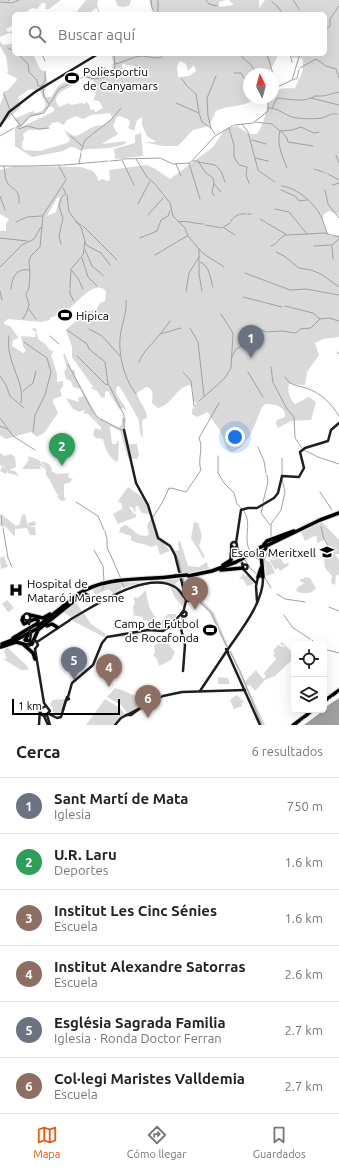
<!DOCTYPE html>
<html lang="es">
<meta charset="utf-8">
<style>
body{margin:0;font-family:Ubuntu,sans-serif;background:#f6f6f6;color:#222}
.controls{position:absolute;right:12px;bottom:12px;display:grid;overflow:hidden;border-radius:6px;box-shadow:0 4px 16px #0002}
.controls button{width:36px;height:36px;display:grid;place-items:center;padding:0;border:0;border-bottom:1px solid #e0e0e0;background:#fff;color:#222;font:20px sans-serif}
.compass{position:absolute;left:243px;top:68px;width:36px;height:36px;border-radius:50%;background:#fff;box-shadow:0 4px 16px #0002;rotate:354deg}
.scale{position:absolute;left:12px;bottom:10px;width:108px;box-sizing:border-box;padding-left:4px;border:2px solid #000;border-top:0;font-size:11px;line-height:14px;white-space:nowrap;color:#000;-webkit-text-stroke:3px #fff;paint-order:stroke}
.you{position:absolute;left:235px;top:437px;width:14px;height:14px;margin:-10px;border:3px solid #fff;border-radius:50%;background:#1a73e8;box-shadow:0 0 0 6px #1a73e833}
.badge{display:grid;place-items:center;width:26px;height:26px;border-radius:50%;background:#ea580c;color:#fff;font-size:13px;font-weight:700}
.pin{position:absolute;translate:-50% -33px;filter:drop-shadow(0 1px 2px #0008)}
.pin::after{content:'';position:absolute;top:21px;width:14px;height:12px;background:inherit;clip-path:polygon(0 0,100% 0,50% 100%)}
.list{margin:0;padding:0;list-style:none}
h2{display:flex;justify-content:space-between;align-items:center;height:52px;margin:0;padding:0 16px;font-size:17px}
h2 small{font-size:13px;font-weight:400;color:#767676}
.list li{display:grid;grid-template-columns:26px 1fr auto;gap:12px;align-items:center;box-sizing:border-box;height:56px;padding:0 16px;border-top:1px solid #e0e0e0}
.list b{display:block;font-size:15px;white-space:nowrap}
.list p{margin:0;font-size:13px;white-space:nowrap;color:#767676}
.list em{font-size:13px;font-style:normal;color:#767676}
.icon{flex:none;width:22px;height:22px;fill:none;stroke:currentColor;stroke-width:2;stroke-linecap:round;stroke-linejoin:round}
.map{position:relative;flex:none;width:339px;height:725px;overflow:hidden}
.search{position:absolute;background:#fff;box-shadow:0 4px 16px #0002;left:12px;right:12px;top:12px;height:44px;display:flex;align-items:center;gap:10px;box-sizing:border-box;padding:0 14px;border-radius:6px;color:#767676;font-size:15px}
.sheet{height:388px;background:#fff}
nav{display:flex;justify-content:space-around;align-items:center;box-sizing:border-box;height:56px;border-top:1px solid #e0e0e0;background:#fff;font-size:11px;color:#767676}
nav a{display:grid;justify-items:center;gap:2px}
nav .on{color:#ea580c}
.map>svg:first-child{display:block}
</style>
<div class="map">
<svg width="339" height="725" viewBox="0 0 339 725">
<rect width="100%" height="100%" fill="#fff"/>
<!-- green -->
<g fill="#d9d9d9" fill-rule="evenodd">
<polygon points="0,0 61,0 49,9 45,9 46,4 43,2 37,9 32,8 23,14 14,14 14,25 6,29 8,32 13,31 14,34 9,33 0,37"/>
<polygon points="86,0 98,0 97,5 100,13 103,14 97,14 98,10 96,8 88,14 75,14"/>
<polygon points="115,0 131,0 130,5 124,7 118,6"/>
<path d="M149 0H226L219 2V7L234 5 229 0H259V8L265 0H339V215L329 211 324 214C321 222 325 229 330 236L339 235V337L323 339 315 343 319 355 307 372 305 385 289 384C287 392 290 399 295 404L309 397 316 402 311 420 291 421 278 428 276 424 277 420 285 417C286 406 274 404 265 404L262 407C257 419 247 451 231 452 224 448 225 441 222 435 219 426 212 422 208 412L197 417 192 414V410L196 403 193 401V390L190 385C176 387 172 405 158 408L152 403C152 397 155 388 146 387L137 393C138 402 147 408 147 418L142 420 143 439 140 433 139 420 120 387 117 386C113 396 125 403 127 411L122 408 119 409 108 391 105 392V397L102 398 96 390 91 389 93 386 91 384 72 357V347L66 330 78 319 83 317 88 311 96 310 100 303 105 301 106 291C95 279 79 301 70 308 64 312 57 315 50 318V320L42 322 8 319 4 322V324L10 326 18 337 17 339 13 340 12 346 23 353 26 351 23 346 21 336 35 337 36 332 31 329 36 328 38 339 45 344 51 351H54L51 355 57 374V382L63 381V386L60 390 62 396 54 399 53 402 58 413 44 433 37 437 31 432 6 439 0 435V231H6V224L9 219 0 214V170L14 166 81 167 93 171 97 176 98 181 102 179 107 181 110 180 109 170 146 165 154 168 170 179 213 147 225 129 237 126 249 134H257C267 122 265 100 276 91 281 87 289 89 295 88L303 70V60L300 58H293L289 54H325V14H153ZM60 197 56 212 47 216 57 198Z"/>
<path d="M0 41 3 45 14 43V54H33L40 69 46 73 48 85 44 92 46 97H51L58 86 68 80 70 83 74 81 73 85C68 88 57 92 56 99 55 102 58 104 59 107L69 103 71 105 81 103 85 104 86 101 90 106V110L93 109 96 112 103 108 99 101 93 100 96 94 92 89 94 81 86 78V76L94 73 104 76 105 73 102 68 105 66 109 74 111 72 113 62 111 54H279L268 74H249V98H255C243 109 229 104 216 111L209 126 193 130 178 146H163L144 142H156L147 136 142 125V117L137 120 134 131 128 128 130 122 128 119 119 116 117 117 113 126 118 134 102 144 126 141 125 144C109 150 94 148 78 150L77 148 70 147 63 151 32 157 15 146V128L18 124 14 119 33 111 35 113 42 111 46 105 40 91 30 89 18 97 21 107 0 126V104L3 98V92L8 90 17 80 16 78 0 70 7 73 8 71 6 56 0 46ZM180 61 186 64 188 71 194 65 196 71 189 76 178 77 177 66ZM122 64 134 66V70L126 74 122 67ZM51 106 55 109 53 112 21 127 30 117 40 115ZM110 113 112 117C106 128 100 124 93 127 86 130 82 135 74 136L64 130 70 140 67 143 40 151 24 150 22 147V142L24 139 23 134 28 130 47 129 52 123 58 122 64 125 67 120 76 116 83 119 91 115Z"/>
<polygon points="141,133 143,156 115,159 114,149 135,143 135,135"/>
<path d="M63 354H65L71 370H75V376L97 416 118 428 122 424V418H126L125 429 129 444H137L139 455 137 459 128 458 120 431 110 426 112 444H116L118 440 119 443 118 460 117 462C108 457 105 448 103 439L96 438 93 435 95 428 101 430V427L88 414 83 413 85 409 80 412 73 409 66 398 79 402 78 398 84 396 81 389 73 387 71 381 66 379 64 371 67 369Z"/>
<polygon points="0,453 4,456 11,454 15,457 16,467 9,470 15,471 19,476 8,473 8,471 6,474 0,471 2,467 8,469 0,465"/>
<polygon points="28,456 39,460 45,469 39,465 41,469 22,469 29,460"/>
<path d="M41 461 49 464 52 469 51 471 57 474 69 473 68 477 73 479 69 483 64 484V497L66 499 64 501 60 500 57 496H59C53 489 52 482 46 475V470Z"/>
<polygon points="128,487 145,499 150,514 142,513 138,506 136,506 135,513 132,507 129,507 134,514 136,514 136,517 118,524 113,514 122,509 122,504 118,501"/>
<polygon points="1,514 16,526 20,524 22,515 25,514 28,527 28,523 35,521 36,525 29,527 35,527 36,535 30,535 27,528 15,529 15,535 14,536 6,527 0,526"/>
<path d="M150 519 155 523 160 537 169 543 176 551 179 550 178 542 180 541 188 566 199 567 207 562 208 567 211 568 184 574 185 582 214 613 228 646 226 647 209 612 192 597 188 598 182 579 175 584 178 587C163 578 140 582 124 588L122 586 121 590 113 594 109 589 92 596 95 594 93 590 86 593C103 578 133 584 154 582 163 581 172 579 182 578L176 555 169 545 164 543 170 551 160 555 157 545 151 547C144 543 137 544 131 540V536L119 532 121 527 126 525 139 535 147 536 149 534 147 526Z"/>
<path d="M194 522 198 523C202 536 203 534 199 546L205 557 203 558 191 538Z"/>
<polygon points="322,522 339,540 339,554 335,554 339,560 339,574 336,576 335,585 331,583 332,576 325,568 324,558 334,553 324,540 317,543 317,537 314,536 305,541 301,532"/>
<polygon points="269,548 281,551 276,554 275,559 272,558 273,553 272,555 268,554"/>
<polygon points="4,556 8,567 1,569 0,558"/>
<polygon points="277,557 282,560 284,564 288,563 289,565 280,571 278,568 275,570 269,559 275,560"/>
<polygon points="265,560 270,562 275,573 266,576"/>
<polygon points="244,573 245,576 248,575 254,584 247,586 243,579 239,579"/>
<path d="M304 577 310 578 316 588C311 595 304 594 296 591L298 587 305 583 301 582 300 579H304Z"/>
<path d="M170 586C178 590 185 597 185 606H182L175 598Z"/>
<path d="M146 590C147 600 149 608 155 617L153 618 156 624 155 629H151L154 628 153 626H151L148 621 143 620V617L132 615 134 614 133 608 135 601 133 600 135 597 138 598Z"/>
<polygon points="79,597 81,600 77,604 82,611 71,617 63,612"/>
<polygon points="7,600 14,608 8,612 2,604"/>
<polygon points="84,613 91,624 106,634 104,637 71,620"/>
<polygon points="168,614 176,614 176,617 166,627 171,620 169,618 170,615 163,626 165,628 159,629 159,624"/>
<polygon points="208,624 216,631 212,635 204,628"/>
<polygon points="143,632 135,638 117,637 117,636"/>
<polygon points="282,642 294,654 294,658 275,676 265,680 255,691 250,685 247,686 265,725 261,725 230,652 231,650 245,681 256,670 263,679 266,677 264,673 276,659 273,655 275,653 273,651 278,645 284,647 285,646 280,644"/>
<polygon points="160,643 168,644 175,652 171,660 159,666 157,659 153,655 155,653 154,645"/>
<polygon points="7,647 27,666 29,670 21,670 5,660 4,658 7,659 4,651"/>
<polygon points="218,677 228,678 230,684 218,684"/>
<polygon points="152,686 156,694 144,701 141,695 137,695"/>
<polygon points="115,688 118,689 117,690 119,689 136,696 138,708 127,713 121,705 107,697"/>
<polygon points="237,695 244,702 241,704 243,706 234,709 230,700"/>
<polygon points="65,699 61,714 57,716 53,713 53,708 50,704 53,700"/>
<polygon points="105,699 120,708 126,715 119,719 113,725 86,725"/>
</g>
<!-- water -->
<polygon fill="#a0a0a0" points="339,698 339,725 304,725 324,710 324,708"/>
<g fill="none" stroke-linecap="round" stroke-linejoin="round">
<!-- stream -->
<g stroke="#a0a0a0" stroke-width="1">
<polyline points="151,0 152,8 154,10"/>
<polyline points="158,0 158,14"/>
<polyline points="206,0 209,4 217,6"/>
<polyline points="293,0 299,9"/>
<polyline points="8,1 9,0"/>
<polyline points="0,2 12,3 19,0"/>
<polyline points="272,2 278,7 283,14"/>
<polyline points="325,30 330,26 330,19 339,6"/>
<polyline points="8,48 14,51"/>
<polyline points="18,54 28,64 29,72 37,80 38,86 42,86"/>
<polyline points="42,54 45,61"/>
<polyline points="239,54 251,65 257,74"/>
<polyline points="267,54 273,74"/>
<polyline points="290,54 292,62"/>
<path d="M115 64C125 62 133 56 143 56 150 57 155 59 162 57"/>
<polyline points="300,68 316,59 326,66 336,69 339,78"/>
<polyline points="234,73 241,73 249,86"/>
<polyline points="86,77 95,79 112,76 115,66 114,54"/>
<polyline points="273,77 274,86"/>
<polyline points="182,79 187,86"/>
<polyline points="293,80 297,78 299,70"/>
<polyline points="42,86 45,80 45,71"/>
<polyline points="188,87 196,94 199,113"/>
<polyline points="43,89 44,96 49,104"/>
<polyline points="273,89 292,80 300,54"/>
<polyline points="4,94 10,110"/>
<polyline points="311,98 339,105"/>
<polyline points="176,103 199,113 202,122 211,128 215,134"/>
<path d="M268 108C278 107 286 117 297 118 303 119 317 119 322 118 328 116 331 113 337 114"/>
<path d="M272 108 277 98C289 99 305 103 315 96H323L339 92"/>
<polyline points="11,113 20,125"/>
<path d="M255 122 272 124 280 131C276 143 283 158 287 168"/>
<path d="M242 124 248 132 258 170C260 172 272 180 275 182"/>
<polyline points="235,125 253,123 268,111 268,98"/>
<polyline points="17,127 22,125 30,116 44,113 59,89 83,77"/>
<polyline points="18,128 19,129 27,126 39,129 49,128"/>
<polyline points="211,128 208,116 207,98 216,76"/>
<polyline points="229,128 234,145"/>
<polyline points="280,131 292,130 301,127 314,133 319,132"/>
<polyline points="281,131 287,138 288,142 313,146"/>
<polyline points="0,136 14,128"/>
<polyline points="71,136 82,146"/>
<polyline points="252,140 266,144"/>
<polyline points="234,146 234,157 239,165 247,167 246,175 249,183"/>
<polyline points="81,151 85,140 112,119 121,108"/>
<polyline points="336,155 339,163"/>
<polyline points="255,158 268,161"/>
<polyline points="122,159 160,158 173,164 190,163 215,136 234,125"/>
<polyline points="136,159 147,177 155,184 170,203 173,216 185,228 188,236 199,249 199,274 202,291"/>
<polyline points="122,160 134,185"/>
<polyline points="110,161 121,160"/>
<polyline points="193,161 198,161 205,172 213,178 214,183 212,192 214,196"/>
<polyline points="198,162 215,165 221,171 225,182"/>
<polyline points="189,163 200,199"/>
<polyline points="79,164 81,153"/>
<polyline points="176,164 181,176"/>
<polyline points="64,165 108,161"/>
<polyline points="0,166 30,166"/>
<path d="M4 166C5 171 5 176 6 180 11 191 20 187 19 203"/>
<polyline points="31,166 63,165"/>
<polyline points="59,166 66,179"/>
<polyline points="314,169 323,172"/>
<polyline points="325,173 326,173"/>
<polyline points="328,174 339,180"/>
<polyline points="214,184 221,192"/>
<polyline points="333,185 339,183"/>
<path d="M282 186C298 188 315 204 322 218 324 223 325 228 327 233"/>
<polyline points="63,188 66,194"/>
<polyline points="281,190 295,196 299,201 307,200"/>
<polyline points="325,190 328,204 339,218"/>
<polyline points="67,195 69,212 81,227 85,241 83,255 71,269 70,288"/>
<polyline points="0,196 5,210"/>
<polyline points="138,204 150,181"/>
<polyline points="275,209 289,212 307,234 324,233 339,237"/>
<polyline points="248,214 251,214"/>
<polyline points="148,215 163,198"/>
<polyline points="260,219 287,235 307,234"/>
<path d="M231 221C234 216 240 213 246 214"/>
<polyline points="16,222 27,217 42,216"/>
<polyline points="76,222 81,225"/>
<path d="M179 222C188 220 194 224 203 224"/>
<polyline points="205,225 222,228 230,223"/>
<polyline points="83,226 117,260"/>
<polyline points="224,228 235,235"/>
<polyline points="0,238 27,241"/>
<polyline points="140,238 157,231 161,220 168,216 170,211"/>
<polyline points="85,242 86,245 101,253 110,265"/>
<polyline points="61,244 59,236 63,218 59,206 61,198 65,194"/>
<path d="M271 246C278 244 279 237 286 235"/>
<polyline points="314,246 332,245 339,239"/>
<polyline points="332,246 333,259"/>
<path d="M199 249C204 256 216 261 224 267"/>
<polyline points="85,250 92,266 104,276"/>
<polyline points="276,252 284,256 299,268 311,270 321,274 339,287"/>
<polyline points="155,255 187,236"/>
<polyline points="82,258 88,277 97,286"/>
<path d="M200 262C210 266 210 278 213 287"/>
<polyline points="0,267 22,245 34,239 41,227"/>
<polyline points="72,271 78,278 83,289"/>
<polyline points="245,273 290,290 306,289 339,295"/>
<path d="M11 289C12 277 16 268 29 270"/>
<polyline points="70,290 70,294 74,301"/>
<polyline points="0,291 2,300"/>
<polyline points="186,291 189,273 199,257"/>
<polyline points="243,297 282,307"/>
<path d="M126 300C127 309 124 318 122 327 116 347 123 378 136 394"/>
<polyline points="285,306 313,313 320,319 329,318 339,321"/>
<polyline points="23,319 28,309"/>
<polyline points="36,319 28,308 29,305 26,294 29,288 30,274 29,261 31,256 40,247 43,215 66,180"/>
<polyline points="190,328 198,342 204,396"/>
<polyline points="89,329 102,336 120,356"/>
<polyline points="254,329 258,328 266,332 282,331 296,333 300,329 311,328 320,319"/>
<polyline points="67,330 87,344 89,349 105,362 108,384"/>
<polyline points="161,333 170,321"/>
<path d="M9 336C5 362 25 380 21 403"/>
<polyline points="50,336 59,344"/>
<polyline points="24,342 47,358 51,372 45,395 35,415 33,432"/>
<polyline points="337,352 339,354"/>
<polyline points="77,356 105,384 109,385 124,415 124,432"/>
<polyline points="232,357 236,349 247,343"/>
<path d="M139 362C143 351 153 344 160 334L181 328"/>
<polyline points="68,364 92,410 98,418"/>
<polyline points="271,367 273,383"/>
<polyline points="183,372 191,381 194,406"/>
<polyline points="248,372 263,397"/>
<polyline points="0,376 6,385 10,396 24,408"/>
<path d="M285 377C290 386 297 385 306 388 321 393 331 403 339 416"/>
<polyline points="274,384 287,409 294,417 295,438 302,448"/>
<polyline points="23,391 33,383 36,371"/>
<polyline points="199,401 224,379 231,368 233,333 221,314"/>
<polyline points="0,418 13,436 35,450"/>
<polyline points="100,419 122,430"/>
<polyline points="0,426 7,429"/>
<polyline points="258,447 264,461 266,473"/>
<polyline points="304,450 318,457 339,464"/>
<polyline points="218,456 218,473 224,483 234,493 237,504 242,509"/>
<polyline points="282,475 282,458"/>
<path d="M169 489 171 488 186 492 201 470C197 459 204 449 199 438L219 403"/>
<polyline points="320,492 332,510"/>
<polyline points="76,502 98,516 104,530"/>
<polyline points="263,502 268,482 267,475"/>
<polyline points="263,505 261,513 270,525"/>
<path d="M244 511C253 525 242 538 250 551"/>
<polyline points="1,515 2,525"/>
<polyline points="153,517 162,503 169,488"/>
<polyline points="321,527 324,539 330,549"/>
<polyline points="3,528 8,558 12,567"/>
<polyline points="105,531 107,539 107,547 121,579"/>
<polyline points="271,538 271,524 281,510 285,492 282,479"/>
<polyline points="239,549 243,555"/>
<polyline points="94,550 103,566 104,581"/>
<polyline points="173,550 178,559 184,583 193,596 211,612 227,647"/>
<polyline points="253,555 260,561"/>
<polyline points="245,560 251,569 257,574"/>
<polyline points="264,571 264,561 269,548"/>
<polyline points="265,578 271,588"/>
<polyline points="122,583 124,587"/>
<polyline points="102,590 104,586"/>
<polyline points="277,594 285,599 305,602"/>
<polyline points="329,607 339,611"/>
<polyline points="284,615 292,627 310,639"/>
<polyline points="312,640 316,644"/>
<polyline points="324,649 339,653"/>
<polyline points="230,652 240,671 262,725"/>
</g>
<defs>
<g id="primary">
<polyline points="324,701 339,690"/>
<polyline points="293,725 313,710"/>
</g>
<g id="highway">
<polyline points="261,548 267,541 294,531"/>
<polyline points="262,548 320,520 339,513"/>
<polyline points="223,565 231,560 232,547"/>
<polyline points="221,570 243,568"/>
<polyline points="188,576 212,571 236,562"/>
<polyline points="258,577 261,568"/>
<polyline points="263,577 261,553 266,548"/>
<path d="M78 594C108 575 143 581 176 576"/>
<polyline points="78,596 84,599 88,596 85,594 81,596"/>
<polyline points="30,615 43,618 50,614"/>
<polyline points="38,626 76,596"/>
<polyline points="47,626 52,624 57,627"/>
<polyline points="28,635 25,640 30,641"/>
<polyline points="13,638 38,623 38,620 35,619 24,624 22,620 23,617"/>
<polyline points="14,641 40,627"/>
<polyline points="2,644 15,639"/>
<polyline points="24,645 33,653 35,659"/>
<polyline points="1,647 16,642 27,645 32,644 38,630 78,598"/>
</g>
</defs>
<!-- primary casing -->
<use href="#primary" stroke="#dbdbdb" stroke-width="5"/>
<!-- highway casing -->
<use href="#highway" stroke="#dbdbdb" stroke-width="5.5"/>
<!-- secondary -->
<g stroke="#1f1f1f" stroke-width="2.5">
<polyline points="0,126 9,112 35,92 98,54"/>
<polyline points="124,430 136,483 148,505 158,538 170,546 175,555 186,599"/>
<circle cx="234" cy="545" r="3"/>
<polyline points="236,543 241,510 248,508 257,508 274,498 278,493 282,476 299,477 304,468 300,452 305,448 328,441 331,430 339,423"/>
<polyline points="237,547 243,566"/>
<circle cx="245" cy="567" r="2.5"/>
<polyline points="244,570 256,583"/>
<polygon points="186,599 188,599 189,601 186,601"/>
<circle cx="184" cy="614" r="2.5"/>
<polyline points="183,613 186,601"/>
<circle cx="27" cy="617" r="3.5"/>
<path d="M71 619C96 605 147 570 175 587 180 590 182 595 186 599"/>
<polyline points="30,641 31,634"/>
<polyline points="37,642 70,620"/>
<polyline points="35,649 44,703 50,711 45,716 42,715 40,711"/>
<polyline points="35,649 38,645 36,641"/>
<path d="M228 649C241 630 264 602 263 577L261 576 258 577 256 586 257 601"/>
<polyline points="228,652 226,649 260,725"/>
<polyline points="183,671 185,645 181,629 183,617"/>
<polyline points="200,691 226,652"/>
<polyline points="68,697 72,683 93,665 102,643 107,637 148,630 163,631 169,627 182,613"/>
<polyline points="63,710 66,700"/>
<polyline points="49,714 57,718 61,717 67,697 69,699 67,700"/>
<polyline points="47,715 50,725"/>
<polyline points="126,715 131,715 142,707"/>
<polyline points="44,716 48,725"/>
<polyline points="39,725 40,709 46,706"/>
<polyline points="115,725 121,718 163,696 182,692 245,690"/>
</g>
<!-- primary -->
<use href="#primary" stroke="#000" stroke-width="3"/>
<!-- highway -->
<use href="#highway" stroke="#000" stroke-width="3.5"/>
<!-- rail -->
<g stroke="#000" stroke-width="1" stroke-dasharray="6 2 1 2" stroke-linecap="butt">
<polyline points="324,703 339,692"/>
<polyline points="296,725 315,710"/>
</g>
<defs>
<g id="highway-bridge">
<polyline points="259,548 263,546"/>
<polyline points="236,562 255,552"/>
<polyline points="176,576 187,575"/>
<polyline points="76,596 78,594"/>
<polyline points="78,598 81,596"/>
</g>
</defs>
<!-- highway-bridge casing -->
<use href="#highway-bridge" stroke="#dbdbdb" stroke-width="5.5" stroke-linecap="butt"/>
<!-- secondary-bridge -->
<g stroke="#1f1f1f" stroke-width="2.5">
<polyline points="29,621 29,624"/>
<polyline points="29,629 31,634"/>
<polyline points="34,641 35,641"/>
<polyline points="28,644 29,646"/>
</g>
<!-- highway-bridge -->
<use href="#highway-bridge" stroke="#000" stroke-width="3.5"/>
</g>
<!-- icons -->
<defs>
<symbol id="stadium-bare" viewBox="-9 -9 18 18"><path d="M0-5a6.5 5 0 1 0 0 10a6.5 5 0 1 0 0-10ZM-3.5-1.8h7v3.6h-7Z" fill="#000" stroke="#fff" stroke-width="2.5" paint-order="stroke"/></symbol>
<symbol id="school-bare" viewBox="-9 -9 18 18"><path d="M0-5L7-2L0 1L-7-2ZM-4 1L0 2.5L4 1V4Q0 6-4 4Z" fill="#000" stroke="#fff" stroke-width="2.5" paint-order="stroke"/></symbol>
<symbol id="hospital-bare" viewBox="-9 -9 18 18"><path d="M-5-5h3v3.5h4V-5h3V5h-3V1.5h-4V5h-3Z" fill="#000" stroke="#fff" stroke-width="2.5" paint-order="stroke"/></symbol>
</defs>
<g fill-rule="evenodd">
<use href="#stadium-bare" x="62" y="68" width="20" height="20"/>
<use href="#stadium-bare" x="55" y="305" width="20" height="20"/>
<use href="#school-bare" x="317" y="542" width="20" height="20"/>
<use href="#hospital-bare" x="6" y="580" width="20" height="20"/>
<use href="#stadium-bare" x="200" y="620" width="20" height="20"/>
</g>
<g text-anchor="middle" dominant-baseline="central" stroke-width="3" stroke-linejoin="round" paint-order="stroke">
<!-- poi labels -->
<g font-size="12" fill="#000" stroke="#fff" text-anchor="start">
<text x="83" y="71">Poliesportiu<tspan x="83" dy="14">de Canyamars</tspan></text>
<text x="76" y="315">Hipica</text>
<text x="316" y="552" text-anchor="end">Escola Meritxell</text>
<text x="27" y="583">Hospital de<tspan x="27" dy="14">Mataró i Maresme</tspan></text>
<text x="199" y="623" text-anchor="end">Camp de Fútbol<tspan x="199" dy="14">de Rocafonda</tspan></text>
</g>
</g>
</svg>
<div class="controls">
<button><svg class="icon" aria-label="locate" viewBox="0 0 24 24"><circle cx="12" cy="12" r="6"/><path d="M12 2v4M12 18v4M2 12h4M18 12h4"/></svg></button>
<button><svg class="icon" aria-label="layers" viewBox="0 0 24 24"><path d="M12 4l9 5-9 5-9-5zM3 14l9 5 9-5"/></svg></button>
</div>
<svg class="compass" viewBox="-18 -18 36 36"><path d="M0-13l5 13h-10z" fill="#e53935"/><path d="M0 13l5-13h-10z" fill="#767676"/></svg>
<div class="scale">1 km</div>
<div class="you"></div>
<div class="pin badge" style="left:251px;top:358px;background:#6b7280">1</div>
<div class="pin badge" style="left:62px;top:466px;background:#2e9e5b">2</div>
<div class="pin badge" style="left:195px;top:610px;background:#8d6e63">3</div>
<div class="pin badge" style="left:109px;top:687px;background:#8d6e63">4</div>
<div class="pin badge" style="left:74px;top:680px;background:#6b7280">5</div>
<div class="pin badge" style="left:148px;top:718px;background:#8d6e63">6</div>
<div class="search"><svg class="icon" aria-label="search" viewBox="0 0 24 24"><circle cx="10" cy="10" r="6"/><path d="M15 15l6 6"/></svg>Buscar aquí</div>
</div>
<section class="sheet">
<h2>Cerca<small>6 resultados</small></h2>
<ul class="list">
<li><span class="badge" style="background:#6b7280">1</span><div><b>Sant Martí de Mata</b><p>Iglesia</p></div><em>750 m</em></li>
<li><span class="badge" style="background:#2e9e5b">2</span><div><b>U.R. Laru</b><p>Deportes</p></div><em>1.6 km</em></li>
<li><span class="badge" style="background:#8d6e63">3</span><div><b>Institut Les Cinc Sénies</b><p>Escuela</p></div><em>1.6 km</em></li>
<li><span class="badge" style="background:#8d6e63">4</span><div><b>Institut Alexandre Satorras</b><p>Escuela</p></div><em>2.6 km</em></li>
<li><span class="badge" style="background:#6b7280">5</span><div><b>Església Sagrada Familia</b><p>Iglesia · Ronda Doctor Ferran</p></div><em>2.7 km</em></li>
<li><span class="badge" style="background:#8d6e63">6</span><div><b>Col·legi Maristes Valldemia</b><p>Escuela</p></div><em>2.7 km</em></li>
</ul>
</section>
<nav>
<a class="on"><svg class="icon" aria-label="map" viewBox="0 0 24 24"><path d="M3 6l6-2 6 2 6-2v14l-6 2-6-2-6 2zM9 4v14M15 6v14"/></svg>Mapa</a>
<a><svg class="icon" aria-label="directions" viewBox="0 0 24 24"><path d="M12 3l9 9-9 9-9-9zM9 14v-3h6M13 9l2 2-2 2"/></svg>Cómo llegar</a>
<a><svg class="icon" aria-label="saved" viewBox="0 0 24 24"><path d="M7 4h10v16l-5-4-5 4z"/></svg>Guardados</a>
</nav>
